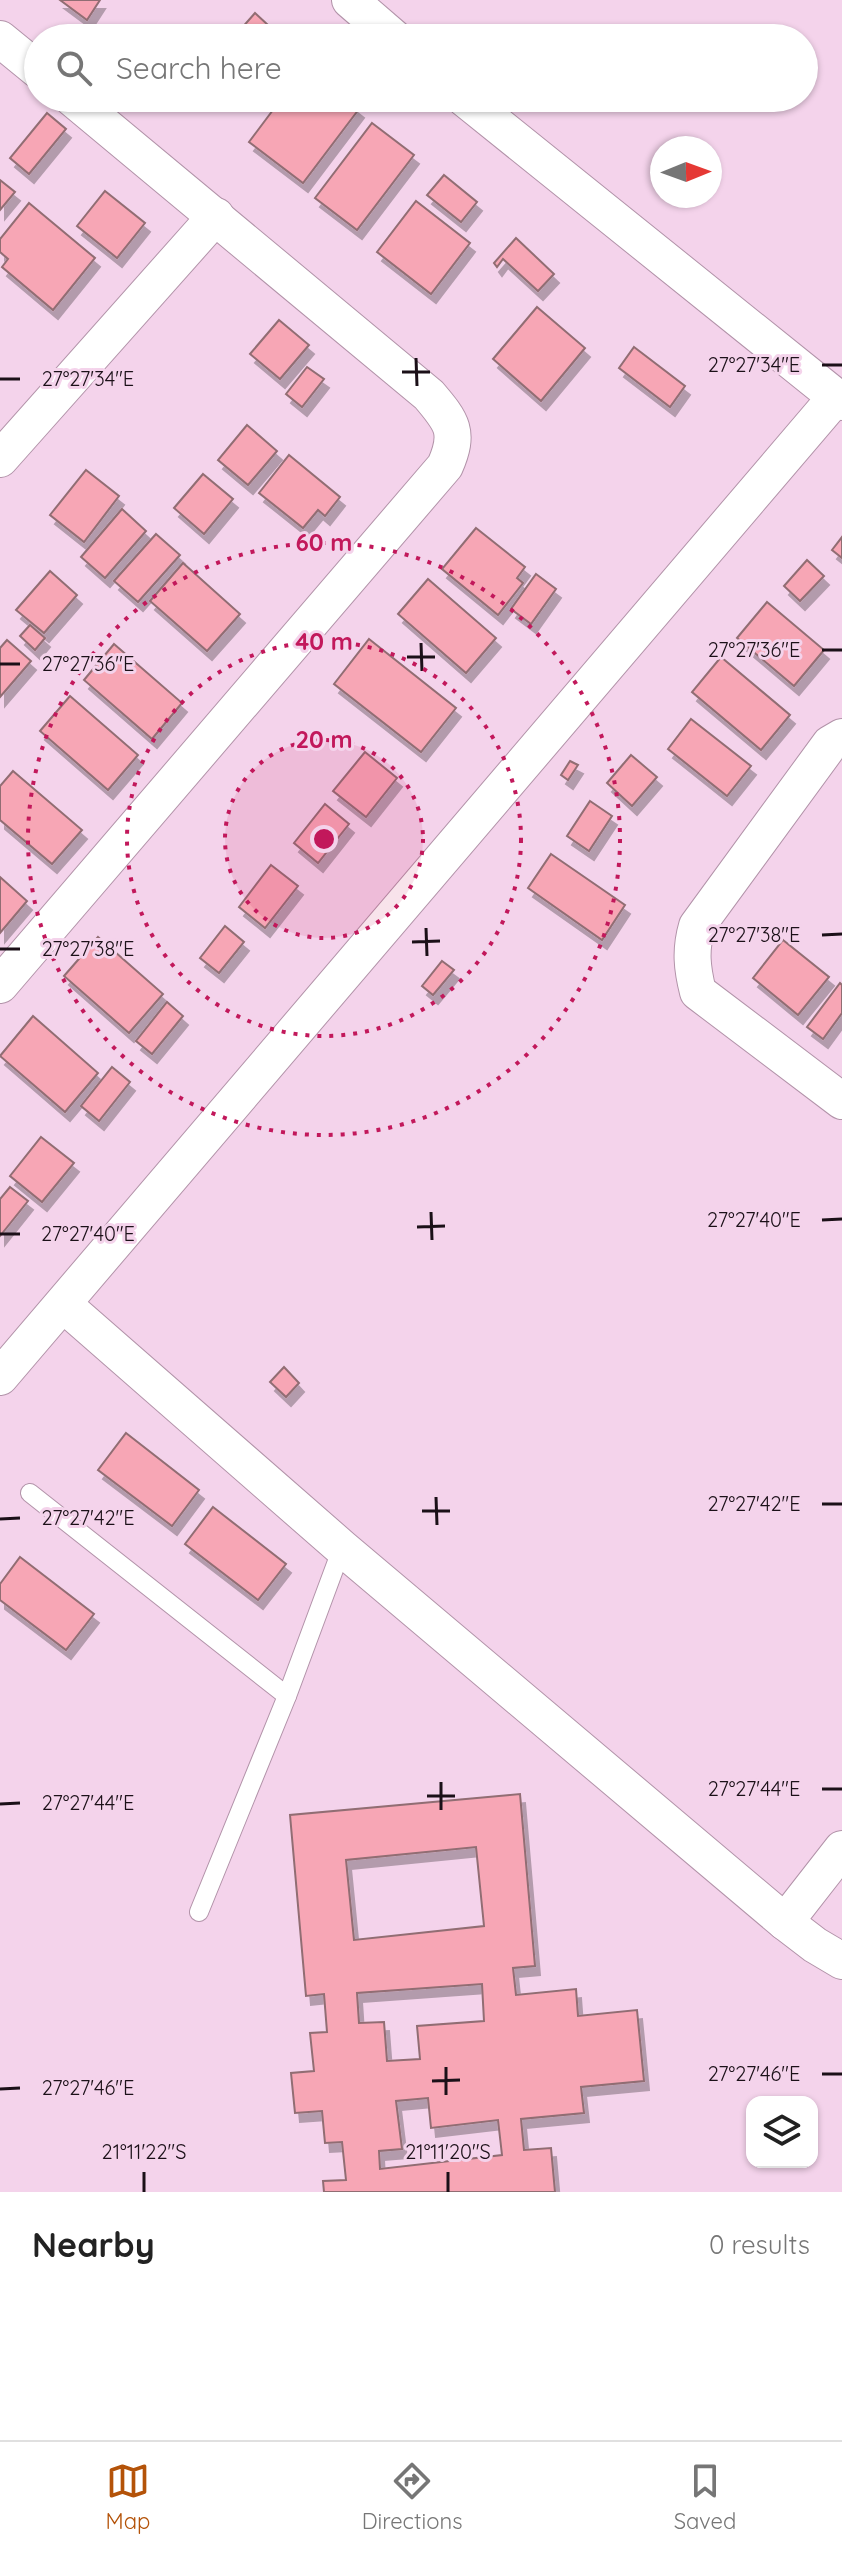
<!DOCTYPE html>
<meta charset="utf-8">
<style>
body{margin:0;font-family:Quicksand,sans-serif;background:#f6f6f6;color:#222}
.controls{position:absolute;right:24px;bottom:24px;display:grid;overflow:hidden;border-radius:16px;box-shadow:0 2px 6px #0004}
.controls button{width:72px;height:72px;display:grid;place-items:center;padding:0;border:0;border-bottom:2px solid #e0e0e0;background:#fff;color:#222;font:40px sans-serif}
.compass{position:absolute;left:650px;top:136px;width:72px;height:72px;border-radius:50%;background:#fff;box-shadow:0 2px 6px #0004;rotate:89deg}
.list{margin:0;padding:0;list-style:none}
h2{display:flex;justify-content:space-between;align-items:center;height:104px;margin:0;padding:0 32px;font-size:34px}
h2 small{font-size:26px;font-weight:400;color:#767676}
.icon{flex:none;width:44px;height:44px;fill:none;stroke:currentColor;stroke-width:2;stroke-linecap:round;stroke-linejoin:round}
.map{position:relative;flex:none;width:842px;height:2192px;overflow:hidden}
.search{position:absolute;background:#fff;box-shadow:0 2px 6px #0004;left:24px;right:24px;top:24px;height:88px;display:flex;align-items:center;gap:20px;box-sizing:border-box;padding:0 28px;border-radius:44px;color:#767676;font-size:30px}
.sheet{height:248px;background:#fff}
nav{display:flex;justify-content:space-around;align-items:center;box-sizing:border-box;height:112px;border-top:2px solid #e0e0e0;background:#fff;font-size:22px;color:#767676}
nav a{display:grid;justify-items:center;gap:4px}
nav .on{color:#b45309}
.map>svg:first-child{display:block}
</style>
<div class="map">
<svg width="842" height="2192" viewBox="0 0 842 2192">
<defs>
<filter id="shadow"><feDropShadow dx="5" dy="9" stdDeviation="0" flood-color="#0004"/></filter>
</defs>
<rect width="100%" height="100%" fill="#f4d3eb"/>
<!-- building -->
<g fill="#f7a6b5" stroke="#916d73" stroke-width="2" fill-rule="evenodd" filter="url(#shadow)">
<polygon points="60,0 100,0 87,20"/>
<polygon points="255,13 282,38 233,38"/>
<polygon points="282,98 345,98 359,109 303,183 249,142"/>
<polygon points="47,113 66,129 29,174 10,158"/>
<polygon points="372,123 414,155 357,230 315,198"/>
<polygon points="444,175 477,202 461,222 427,195"/>
<polygon points="0,180 15,192 0,210"/>
<polygon points="105,191 145,223 117,258 77,226"/>
<polygon points="416,201 470,243 431,294 377,252"/>
<polygon points="29,203 95,258 53,310 2,267 8,259 0,252 0,239"/>
<polygon points="516,238 554,274 538,291 503,259 497,267 494,263"/>
<polygon points="537,307 585,348 541,401 493,359"/>
<polygon points="279,320 309,345 280,379 250,354"/>
<polygon points="634,347 685,386 670,407 619,368"/>
<polygon points="307,367 324,379 302,407 286,394"/>
<polygon points="247,425 277,451 248,485 218,460"/>
<polygon points="289,455 340,497 325,516 318,510 303,528 259,493"/>
<polygon points="86,470 119,496 84,542 50,515"/>
<polygon points="203,474 233,499 204,534 174,508"/>
<polygon points="122,509 146,531 105,578 81,557"/>
<polygon points="476,528 525,567 517,578 523,583 498,615 442,569"/>
<polygon points="156,534 180,555 138,602 114,581"/>
<polygon points="842,537 842,558 832,550"/>
<polygon points="807,560 824,576 800,601 784,586"/>
<polygon points="183,563 240,614 207,651 150,601"/>
<polygon points="50,571 77,595 44,633 16,610"/>
<polygon points="536,574 556,589 531,624 511,609"/>
<polygon points="428,579 496,638 466,673 398,614"/>
<polygon points="767,602 824,650 794,686 737,638"/>
<polygon points="30,625 45,638 35,650 20,636"/>
<polygon points="369,639 456,708 421,752 334,684"/>
<polygon points="7,640 31,661 0,697 0,648"/>
<polygon points="114,644 182,703 152,739 84,680"/>
<polygon points="721,657 790,715 761,750 692,692"/>
<polygon points="70,696 138,755 108,790 40,731"/>
<polygon points="691,719 751,766 727,796 668,749"/>
<polygon points="365,752 397,778 366,817 333,791"/>
<polygon points="631,755 657,777 632,806 607,783"/>
<polygon points="570,761 578,765 568,780 561,775"/>
<polygon points="13,771 82,830 52,864 0,820 0,786"/>
<polygon points="590,801 612,816 589,851 567,836"/>
<polygon points="325,804 349,824 318,863 294,843"/>
<polygon points="551,854 625,905 602,940 528,888"/>
<polygon points="271,865 298,886 265,928 239,907"/>
<polygon points="0,877 27,901 0,933"/>
<polygon points="225,926 244,942 219,973 200,958"/>
<polygon points="98,937 163,994 129,1033 64,976"/>
<polygon points="783,940 829,977 798,1015 753,978"/>
<polygon points="442,961 454,970 433,995 422,986"/>
<polygon points="840,983 842,985 842,1013 823,1039 807,1027"/>
<polygon points="167,1002 183,1016 152,1054 136,1041"/>
<polygon points="33,1016 98,1073 65,1112 0,1056"/>
<polygon points="112,1067 130,1082 99,1121 81,1106"/>
<polygon points="41,1137 74,1163 42,1202 10,1176"/>
<polygon points="10,1187 28,1201 0,1236 0,1199"/>
<polygon points="284,1367 299,1383 286,1397 270,1382"/>
<polygon points="126,1433 199,1490 172,1526 98,1470"/>
<polygon points="213,1507 286,1564 258,1600 185,1544"/>
<polygon points="20,1557 94,1614 66,1650 0,1600 0,1584"/>
<path d="M520 1794 535 1966 513 1968 516 1995 576 1989 578 2016 637 2010 644 2081 581 2087 584 2113 521 2119 524 2150 551 2148 555 2192H324L323 2181 346 2180 342 2142 325 2143 322 2111 295 2113 291 2073 314 2071 310 2033 327 2032 324 1994 306 1996 290 1815ZM476 1847 484 1926 354 1940 346 1860ZM482 1984 484 2021 417 2026 420 2059 387 2061 384 2022 359 2023 357 1993ZM428 2098 431 2128 498 2120 502 2155 380 2169 379 2151 402 2149 396 2101Z"/>
</g>
<g fill="none" stroke-linecap="round" stroke-linejoin="round">
<defs>
<g id="service">
<polyline points="30,1493 287,1696"/>
<polyline points="199,1912 287,1696 342,1548"/>
</g>
<g id="minor">
<polyline points="350,0 394,38"/>
<polyline points="0,39 38,70"/>
<polyline points="464,98 842,402"/>
<polyline points="0,459 216,216"/>
<path d="M842 737 830 744 697 926C690 950 692 968 698 992L842 1101"/>
<path d="M0 985 445 466C460 432 452 422 429 395L72 98"/>
<polyline points="63,1304 342,1548 785,1922 815,1945 842,1961"/>
<polyline points="0,1377 836,397"/>
<polyline points="785,1922 842,1849"/>
</g>
</defs>
<!-- service casing -->
<use href="#service" stroke="#b293a9" stroke-width="20"/>
<!-- minor casing -->
<use href="#minor" stroke="#b293a9" stroke-width="38"/>
<!-- service -->
<use href="#service" stroke="#fff" stroke-width="18"/>
<!-- minor -->
<use href="#minor" stroke="#fff" stroke-width="36"/>
</g>
<!-- ticks -->
<path fill="none" stroke="#1b1018" stroke-width="3" d="M416 358 417 386M822 365H842M402 372H430M0 379H20M421 643 422 671M822 650H842M407 657H435M0 664H20M426 928 427 956M822 935 842 934M412 942 440 941M0 949H20M431 1212 432 1240M822 1220 842 1219M417 1227 445 1226M0 1234H20M436 1497 437 1525M822 1504H842M422 1511H450M0 1519 20 1518M441 1782V1810M822 1789H842M427 1796H455M0 1804 20 1803M446 2067V2095M822 2074H842M432 2081 460 2080M0 2089 20 2088M144 2172V2192M448 2172V2192"/>
<!-- distance rings -->
<circle cx="324" cy="839" r="99" fill="#c2185b" fill-opacity=".12"/>
<g fill="none" stroke="#c2185b" stroke-width="4" stroke-dasharray="4 8">
<circle cx="324" cy="839" r="99"/>
<circle cx="324" cy="839" r="197"/>
<circle cx="324" cy="839" r="296"/>
</g>
<g font-size="20" text-anchor="middle" fill="#1b1018" stroke="#f4d3eb" stroke-width="6" stroke-linejoin="round" paint-order="stroke">
<text x="754" y="372">27°27'34"E</text>
<text x="88" y="386">27°27'34"E</text>
<text x="754" y="657">27°27'36"E</text>
<text x="88" y="671">27°27'36"E</text>
<text x="754" y="942">27°27'38"E</text>
<text x="88" y="956">27°27'38"E</text>
<text x="754" y="1227">27°27'40"E</text>
<text x="88" y="1241">27°27'40"E</text>
<text x="754" y="1511">27°27'42"E</text>
<text x="88" y="1525">27°27'42"E</text>
<text x="754" y="1796">27°27'44"E</text>
<text x="88" y="1810">27°27'44"E</text>
<text x="754" y="2081">27°27'46"E</text>
<text x="88" y="2095">27°27'46"E</text>
<text x="144" y="2159">21°11'22"S</text>
<text x="448" y="2159">21°11'20"S</text>
</g>
<circle cx="324" cy="839" r="12" fill="#c2185b" stroke="#f4d3eb" stroke-width="4"/>
<g font-size="24" text-anchor="middle" font-weight="bold" fill="#c2185b" stroke="#f4d3eb" stroke-width="6" stroke-linejoin="round" paint-order="stroke">
<text x="324" y="551">60 m</text>
<text x="324" y="650">40 m</text>
<text x="324" y="748">20 m</text>
</g>
</svg>
<div class="controls">
<button><svg class="icon" aria-label="layers" viewBox="0 0 24 24"><path d="M12 4l9 5-9 5-9-5zM3 14l9 5 9-5"/></svg></button>
</div>
<svg class="compass" viewBox="-18 -18 36 36"><path d="M0-13l5 13h-10z" fill="#e53935"/><path d="M0 13l5-13h-10z" fill="#767676"/></svg>
<div class="search"><svg class="icon" aria-label="search" viewBox="0 0 24 24"><circle cx="10" cy="10" r="6"/><path d="M15 15l6 6"/></svg>Search here</div>
</div>
<section class="sheet">
<h2>Nearby<small>0 results</small></h2>
<ul class="list">
</ul>
</section>
<nav>
<a class="on"><svg class="icon" aria-label="map" viewBox="0 0 24 24"><path d="M3 6l6-2 6 2 6-2v14l-6 2-6-2-6 2zM9 4v14M15 6v14"/></svg>Map</a>
<a><svg class="icon" aria-label="directions" viewBox="0 0 24 24"><path d="M12 3l9 9-9 9-9-9zM9 14v-3h6M13 9l2 2-2 2"/></svg>Directions</a>
<a><svg class="icon" aria-label="saved" viewBox="0 0 24 24"><path d="M7 4h10v16l-5-4-5 4z"/></svg>Saved</a>
</nav>
